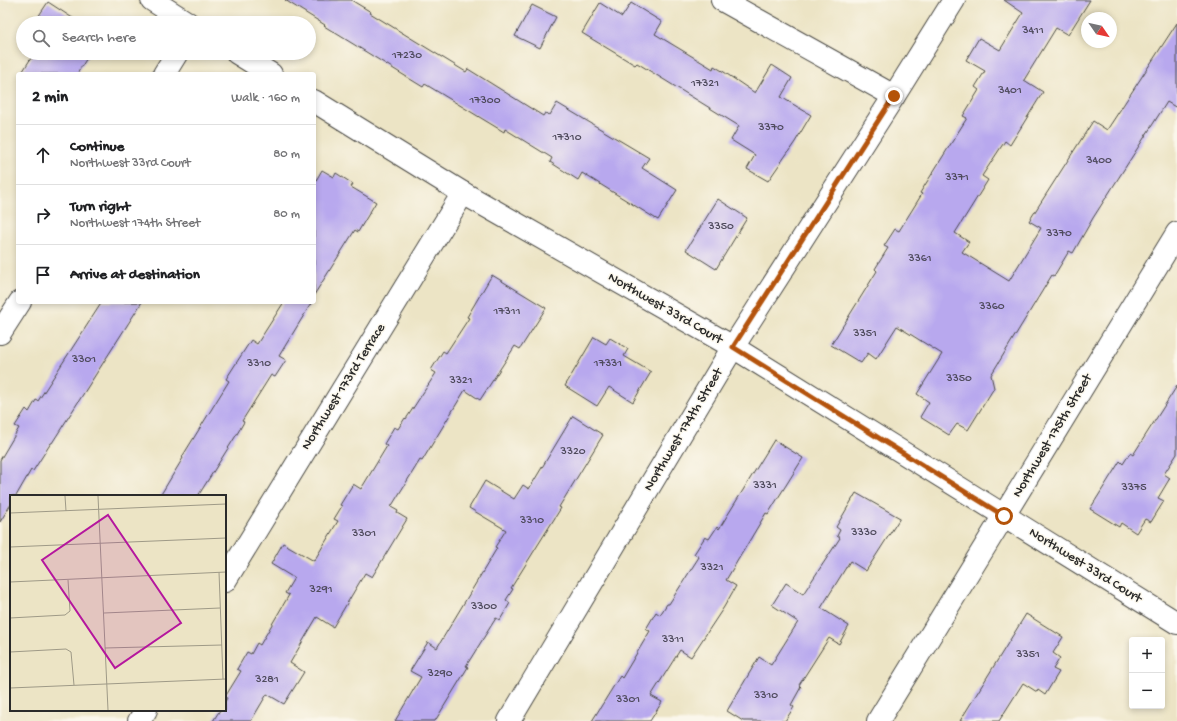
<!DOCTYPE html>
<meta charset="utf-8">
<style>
body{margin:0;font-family:"Gochi Hand",sans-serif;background:#f6f6f6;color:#202124}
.controls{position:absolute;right:12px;bottom:12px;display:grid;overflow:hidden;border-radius:4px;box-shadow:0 2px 6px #0003}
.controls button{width:36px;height:36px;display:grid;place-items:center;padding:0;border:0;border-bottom:1px solid #e0e0e0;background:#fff;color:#202124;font:20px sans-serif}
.compass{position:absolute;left:1081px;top:12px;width:36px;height:36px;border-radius:50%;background:#fff;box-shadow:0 2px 6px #0003;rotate:124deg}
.stop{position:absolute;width:12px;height:12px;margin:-9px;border:3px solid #b45309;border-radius:50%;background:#fff}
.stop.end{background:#b45309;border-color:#fff;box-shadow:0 1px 4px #0008}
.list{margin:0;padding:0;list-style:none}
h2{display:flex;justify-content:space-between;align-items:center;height:52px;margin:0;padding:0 16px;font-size:17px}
h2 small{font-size:13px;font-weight:400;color:#757577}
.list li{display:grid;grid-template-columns:26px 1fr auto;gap:12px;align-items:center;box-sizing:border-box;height:60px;padding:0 16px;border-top:1px solid #e0e0e0}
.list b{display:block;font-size:15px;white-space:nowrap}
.list p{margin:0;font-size:13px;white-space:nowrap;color:#757577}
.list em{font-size:13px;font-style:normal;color:#757577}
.icon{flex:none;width:22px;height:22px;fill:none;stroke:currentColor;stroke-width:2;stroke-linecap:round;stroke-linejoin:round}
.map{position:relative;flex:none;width:1177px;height:721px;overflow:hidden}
.search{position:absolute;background:#fff;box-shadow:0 2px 6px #0003;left:16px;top:16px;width:300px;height:44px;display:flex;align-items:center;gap:10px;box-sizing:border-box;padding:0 14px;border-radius:22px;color:#757577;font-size:15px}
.panel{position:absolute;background:#fff;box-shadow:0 2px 6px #0003;left:16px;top:72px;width:300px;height:232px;border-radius:4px}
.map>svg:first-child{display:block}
</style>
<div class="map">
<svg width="1177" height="721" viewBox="0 0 1177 721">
<rect width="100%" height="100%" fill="#fbf7ec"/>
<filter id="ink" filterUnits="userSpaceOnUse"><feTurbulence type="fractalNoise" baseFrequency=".025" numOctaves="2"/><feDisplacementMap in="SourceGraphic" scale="8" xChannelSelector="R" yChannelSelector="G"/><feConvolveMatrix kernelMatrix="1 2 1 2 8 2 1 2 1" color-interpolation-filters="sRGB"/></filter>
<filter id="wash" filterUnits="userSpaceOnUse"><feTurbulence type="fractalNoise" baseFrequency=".012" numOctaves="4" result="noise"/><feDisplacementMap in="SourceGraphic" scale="16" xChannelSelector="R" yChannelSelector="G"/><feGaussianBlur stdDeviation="0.9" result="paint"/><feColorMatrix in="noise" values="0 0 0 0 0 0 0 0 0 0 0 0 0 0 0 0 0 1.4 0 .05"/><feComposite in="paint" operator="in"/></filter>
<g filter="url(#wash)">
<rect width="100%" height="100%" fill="#ece4c5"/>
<g id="blocks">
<!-- building -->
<g fill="#b8a8ee">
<polygon points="285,0 351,0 371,12 370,13 466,72 468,69 543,116 545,113 550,115 557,103 649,158 642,168 677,190 658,220 582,173 578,180 550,162 552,158 505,129 504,132 425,84 423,87 324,26 325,25"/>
<polygon points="1004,0 1090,0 1068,35 1056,28 1024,80 1043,92 1010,145 1005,141 982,176 988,180 955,233 969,242 962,252 1009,281 1041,228 1029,221 1093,121 1107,130 1177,23 1177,108 1167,102 1093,218 1073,253 1069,251 1054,276 1052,275 991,375 994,388 968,430 957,424 949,435 920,417 929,402 917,394 942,354 897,326 876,359 868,353 861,363 831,345 877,271 875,269 888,248 884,246 895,229 899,231 922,194 920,193 967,118 963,116 979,90 975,87 985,71 966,60 979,38 1000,50 1023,13"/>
<polygon points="48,2 71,17 82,23 34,23"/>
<polygon points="600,3 622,17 631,3 662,22 655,34 713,69 714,66 724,72 755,93 772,65 792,78 781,97 811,115 795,142 768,181 747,169 755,155 731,140 739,126 637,63 635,65 582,33"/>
<polygon points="532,5 556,17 540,48 515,36"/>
<polygon points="30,53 90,53 77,74 21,74 33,55"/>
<polygon points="322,170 334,177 336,173 353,184 351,187 376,202 358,232 355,230 314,295 314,184"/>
<polygon points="718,199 747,218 716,269 686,250"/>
<polygon points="492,275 546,308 520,349 515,346 480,400 465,390 422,461 420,460 391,507 398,511 397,513 407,519 372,577 365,573 333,627 317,617 290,663 304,672 284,704 267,694 251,721 213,721 220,710 225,710 225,702 227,698 225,697 241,671 237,669 247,652 251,654 257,643 260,645 289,595 285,593 294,578 271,564 283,543 314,561 338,521 334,519 342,506 340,505 353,484 361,489 387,446 384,444 394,427 398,429 405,418 406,419 436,373 431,370 443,351 446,353 469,318 467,317"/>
<polygon points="102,302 142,302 52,443 51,443 33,471 31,470 16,496 11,496 11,504 0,522 0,460 19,428 15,426 26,409 29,412 36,400 38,401"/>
<polygon points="284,302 312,302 279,356 286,360 275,377 271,375 242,421 244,422 237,434 198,496 160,496 183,458 182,457 229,381 226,379 251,340 257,344"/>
<polygon points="594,337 606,344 610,338 628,349 624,356 651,372 633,402 609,387 597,406 565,386"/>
<polygon points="1177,386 1177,454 1164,474 1170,478 1158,498 1164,501 1151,522 1145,519 1136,533 1121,523 1119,527 1090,509 1120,461 1123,464 1130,453 1133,455"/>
<polygon points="573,416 603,435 559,507 561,508 511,588 513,589 506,600 510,603 500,620 496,618 466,666 468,667 435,721 395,721 421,677 410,671 428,642 437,648 497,548 495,547 506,530 469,508 485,481 514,499 523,485 529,489"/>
<polygon points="774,440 803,458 768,514 766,513 726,580 736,586 724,607 691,657 680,650 651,696 662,702 650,721 592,721 620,676 622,678 650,631 646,629 656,612 660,615 667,604 669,604 699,557 694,554 705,537 709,539 717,527 719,529"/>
<polygon points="856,493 900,518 866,571 850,561 821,608 849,626 839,644 829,638 799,685 801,687 791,705 794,707 785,721 743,721 727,711 759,657 771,665 798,622 772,605 786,583 803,594 840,538 837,536 840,530 836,527"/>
<polygon points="1026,614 1063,637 1053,653 1060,658 1053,669 1059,672 1045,695 1038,690 1037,692 1023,683 999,721 960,721"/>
</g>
</g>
</g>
<g filter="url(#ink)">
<use href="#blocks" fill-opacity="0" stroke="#484742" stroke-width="1"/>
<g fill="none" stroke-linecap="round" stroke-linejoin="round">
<defs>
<g id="minor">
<polyline points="152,0 188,23"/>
<polyline points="722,0 894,96"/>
<polyline points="237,53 271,74"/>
<polyline points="164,74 177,53"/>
<polyline points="314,101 463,193 733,347 1177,623"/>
<polyline points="0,333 20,302"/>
<polyline points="225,581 463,193"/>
<polyline points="139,721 146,710"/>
<polyline points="509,721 733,347 894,96 954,0"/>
<polyline points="878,721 1177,233"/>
</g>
</defs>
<!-- minor casing -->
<use href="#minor" stroke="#484742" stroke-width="24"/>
<!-- minor -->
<use href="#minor" stroke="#fff" stroke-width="22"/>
</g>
</g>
<g fill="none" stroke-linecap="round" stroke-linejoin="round" filter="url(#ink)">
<!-- route -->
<polyline stroke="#b45309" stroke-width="5" points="894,96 733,347 1004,516"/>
</g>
<g text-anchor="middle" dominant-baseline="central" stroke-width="3" stroke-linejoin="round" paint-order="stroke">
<!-- number labels -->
<g font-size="12" fill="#4e4a5c">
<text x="1033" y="31">3411</text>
<text x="407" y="56">17230</text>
<text x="705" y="84">17321</text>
<text x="1010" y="91">3401</text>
<text x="485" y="101">17300</text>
<text x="771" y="128">3370</text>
<text x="567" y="138">17310</text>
<text x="1099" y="161">3400</text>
<text x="957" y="178">3371</text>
<text x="721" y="227">3350</text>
<text x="1059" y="234">3370</text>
<text x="920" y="259">3361</text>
<text x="992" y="307">3360</text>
<text x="507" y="312">17311</text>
<text x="865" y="334">3351</text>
<text x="84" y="360">3301</text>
<text x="259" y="364">3310</text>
<text x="608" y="364">17331</text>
<text x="959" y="379">3350</text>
<text x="461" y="381">3321</text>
<text x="573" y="452">3320</text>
<text x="765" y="486">3331</text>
<text x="1134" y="488">3375</text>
<text x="532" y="521">3310</text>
<text x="864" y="533">3330</text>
<text x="364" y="534">3301</text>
<text x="712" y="568">3321</text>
<text x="321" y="590">3291</text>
<text x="484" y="607">3300</text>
<text x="673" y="640">3311</text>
<text x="1028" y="655">3351</text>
<text x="440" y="674">3290</text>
<text x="267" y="680">3281</text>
<text x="766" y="696">3310</text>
<text x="628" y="700">3301</text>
</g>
<!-- street labels -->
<g font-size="14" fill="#2b2b2b" stroke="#fbf7ec">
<text transform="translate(665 309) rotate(30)">Northwest 33rd Court</text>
<text transform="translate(344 387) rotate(-58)">Northwest 173rd Terrace</text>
<text transform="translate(684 430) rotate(-59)">Northwest 174th Street</text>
<text transform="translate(1053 436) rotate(-59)">Northwest 175th Street</text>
<text transform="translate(1085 566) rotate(32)">Northwest 33rd Court</text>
</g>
</g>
<!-- overview -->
<g transform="translate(10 495)">
<rect width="216" height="216" fill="#ece4c5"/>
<path fill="none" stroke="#9f9a87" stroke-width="1" d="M55 1 56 16M88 1 98 215M0 18 216 9M0 52 216 43M209 77 213 184M0 87 216 77M94 118 210 113M0 123 55 120 60 116 58 85M95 153 212 150M0 157 56 154 61 157 64 190M0 193 216 184"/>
<path fill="#b5179e" fill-opacity="0.15" stroke="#b5179e" stroke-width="2" d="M98 20 171 128 105 173 32 65Z"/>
<rect width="216" height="216" fill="none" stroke="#2b2b2b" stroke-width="2"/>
</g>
</svg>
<div class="controls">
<button>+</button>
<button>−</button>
</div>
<svg class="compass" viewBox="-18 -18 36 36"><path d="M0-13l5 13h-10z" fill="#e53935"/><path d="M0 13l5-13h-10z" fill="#757577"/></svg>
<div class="stop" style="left:1004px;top:516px"></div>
<div class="stop end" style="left:894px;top:96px"></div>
<div class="search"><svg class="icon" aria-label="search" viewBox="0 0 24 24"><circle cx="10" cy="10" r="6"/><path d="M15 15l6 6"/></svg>Search here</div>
<section class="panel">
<h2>2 min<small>Walk · 160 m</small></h2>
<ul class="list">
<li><svg class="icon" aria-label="ahead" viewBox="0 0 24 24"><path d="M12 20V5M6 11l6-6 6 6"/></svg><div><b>Continue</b><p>Northwest 33rd Court</p></div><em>80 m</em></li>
<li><svg class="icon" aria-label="right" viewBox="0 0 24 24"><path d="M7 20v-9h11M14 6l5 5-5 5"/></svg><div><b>Turn right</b><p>Northwest 174th Street</p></div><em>80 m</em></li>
<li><svg class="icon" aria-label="arrive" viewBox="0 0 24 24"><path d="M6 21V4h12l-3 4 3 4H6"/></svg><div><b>Arrive at destination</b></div></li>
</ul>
</section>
</div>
